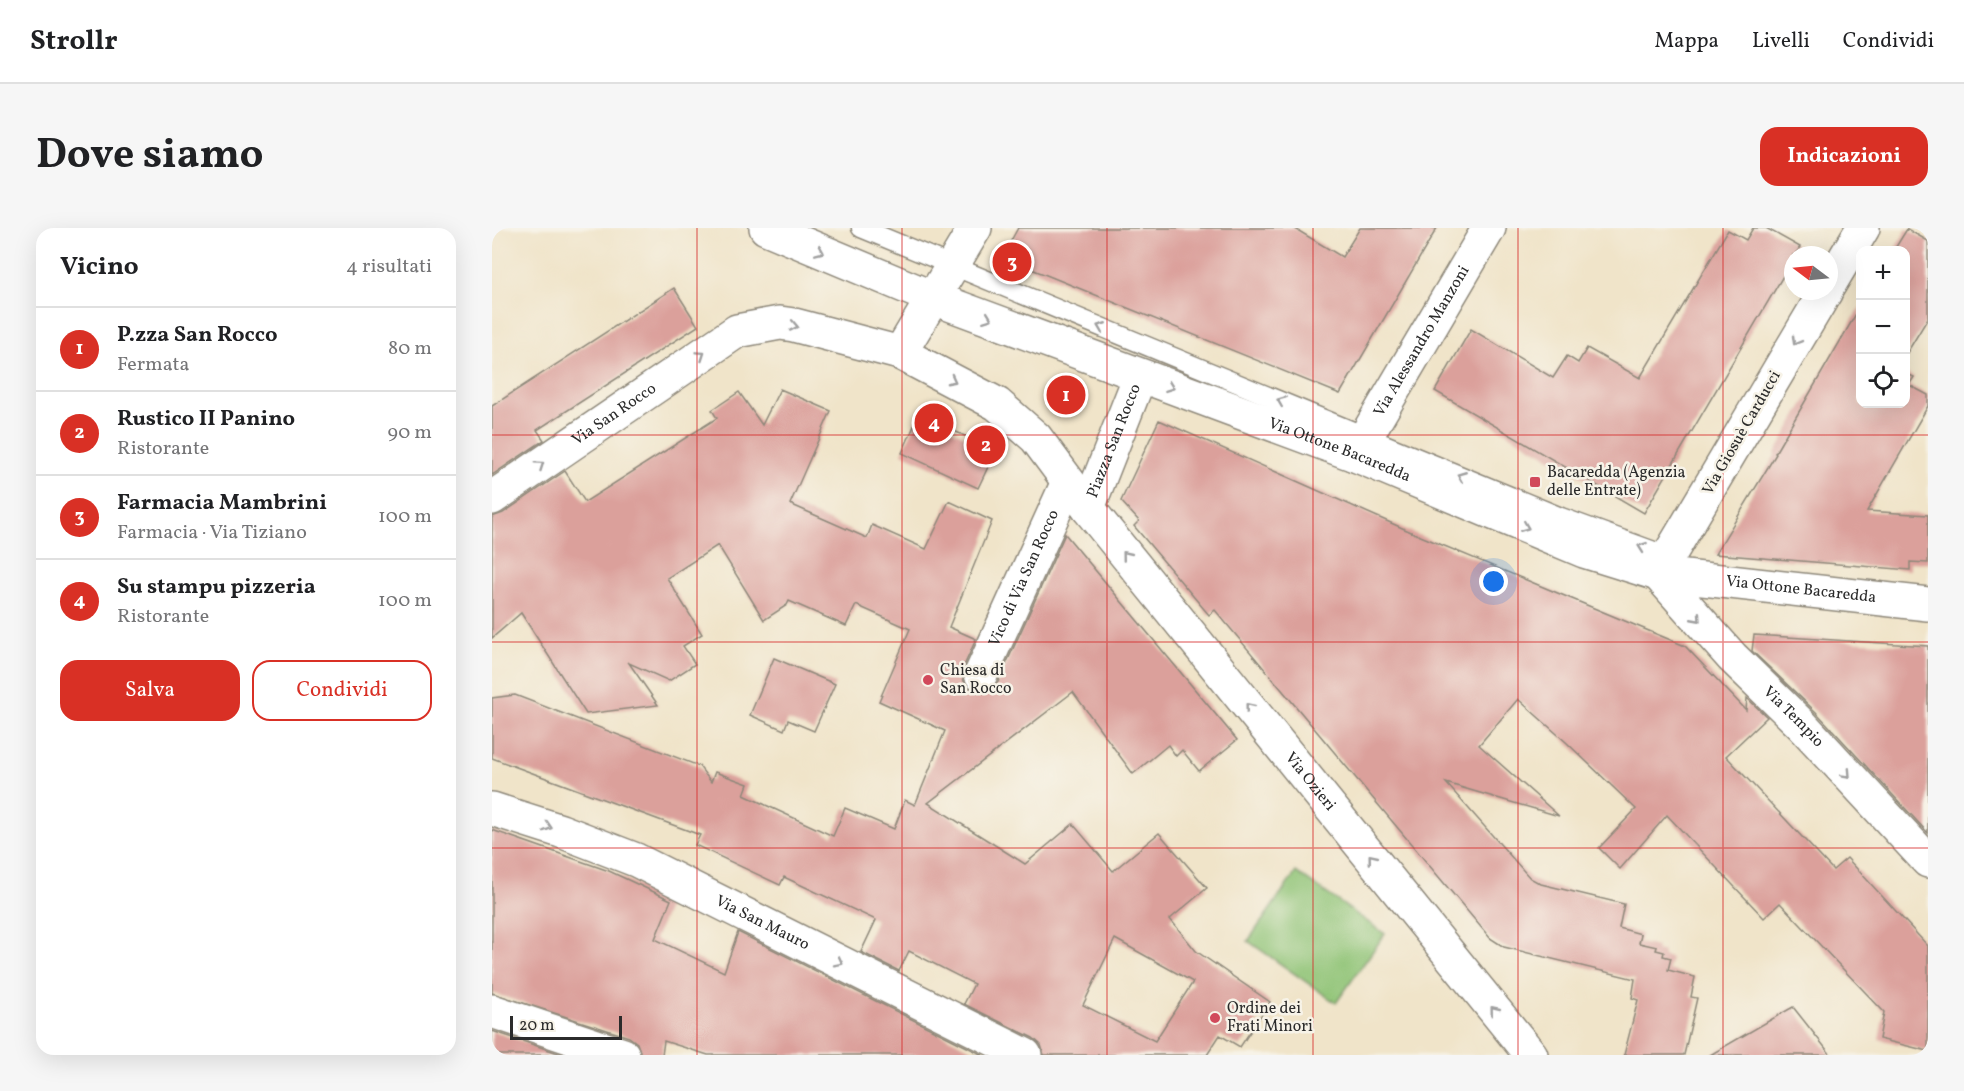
<!DOCTYPE html>
<html lang="it">
<meta charset="utf-8">
<style>
body{margin:0;font-family:Vollkorn,serif;background:#f6f6f6;color:#202124}
.controls{position:absolute;right:18px;top:18px;display:grid;overflow:hidden;border-radius:12px;box-shadow:0 6px 24px #0002}
.controls button{width:54px;height:54px;display:grid;place-items:center;padding:0;border:0;border-bottom:2px solid #e0e0e0;background:#fff;color:#202124;font:30px sans-serif}
.compass{position:absolute;left:1292px;top:18px;width:54px;height:54px;border-radius:50%;background:#fff;box-shadow:0 6px 24px #0002;rotate:286deg}
.scale{position:absolute;left:18px;bottom:15px;width:112px;box-sizing:border-box;padding-left:6px;border:3px solid #2b2b2b;border-top:0;font-size:16px;line-height:21px;white-space:nowrap;color:#2b2b2b;-webkit-text-stroke:4px #f7f3e8;paint-order:stroke}
.you{position:absolute;left:1002px;top:354px;width:21px;height:21px;margin:-15px;border:4px solid #fff;border-radius:50%;background:#1a73e8;box-shadow:0 0 0 9px #1a73e833}
.badge{display:grid;place-items:center;width:39px;height:39px;border-radius:50%;background:#d93025;color:#fff;font-size:20px;font-weight:700}
.pin{position:absolute;translate:-50% -50%;border:3px solid #fff;box-shadow:0 2px 6px #0006}
.list{margin:0;padding:0;list-style:none}
h2{display:flex;justify-content:space-between;align-items:center;height:78px;margin:0;padding:0 24px;font-size:26px}
h2 small{font-size:20px;font-weight:400;color:#757577}
.list li{display:grid;grid-template-columns:39px 1fr auto;gap:18px;align-items:center;box-sizing:border-box;height:84px;padding:0 24px;border-top:2px solid #e0e0e0}
.list b{display:block;font-size:22px;white-space:nowrap}
.list p{margin:0;font-size:20px;white-space:nowrap;color:#757577}
.list em{font-size:20px;font-style:normal;color:#757577}
.actions{display:flex;gap:12px;padding:18px 24px}
.actions a{flex:1;padding:14px 0;border:2px solid #d93025;border-radius:18px;text-align:center;font-size:21px;color:#d93025}
.actions .main{background:#d93025;color:#fff}
.icon{flex:none;width:33px;height:33px;fill:none;stroke:currentColor;stroke-width:2;stroke-linecap:round;stroke-linejoin:round}
.map{position:relative;flex:none;width:1436px;height:827px;overflow:hidden;border-radius:18px}
header{display:flex;align-items:center;gap:36px;box-sizing:border-box;height:84px;padding:0 30px;background:#fff;border-bottom:2px solid #e0e0e0}
header strong{font-size:28px}
nav{display:flex;gap:33px;margin-inline-start:auto;font-size:21px}
.intro{display:flex;align-items:center;justify-content:space-between;box-sizing:border-box;height:144px;padding:0 36px}
h1{margin:0;font-size:42px}
.button{padding:15px 27px;border-radius:18px;background:#d93025;color:#fff;font-size:21px;font-weight:700}
main{display:flex;gap:36px;padding:0 36px}
aside{flex:1;background:#fff;border-radius:18px;box-shadow:0 6px 24px #0002}
.map>svg:first-child{display:block}
</style>
<header>
<strong>Strollr</strong>
<nav><a>Mappa</a><a>Livelli</a><a>Condividi</a></nav>
</header>
<div class="intro"><h1>Dove siamo</h1><a class="button">Indicazioni</a></div>
<main>
<aside>
<h2>Vicino<small>4 risultati</small></h2>
<ul class="list">
<li><span class="badge">1</span><div><b>P.zza San Rocco</b><p>Fermata</p></div><em>80 m</em></li>
<li><span class="badge">2</span><div><b>Rustico II Panino</b><p>Ristorante</p></div><em>90 m</em></li>
<li><span class="badge">3</span><div><b>Farmacia Mambrini</b><p>Farmacia · Via Tiziano</p></div><em>100 m</em></li>
<li><span class="badge">4</span><div><b>Su stampu pizzeria</b><p>Ristorante</p></div><em>100 m</em></li>
</ul>
<div class="actions"><a class="main">Salva</a><a>Condividi</a></div>
</aside>
<div class="map">
<svg width="1436" height="827" viewBox="0 0 1436 827">
<rect width="100%" height="100%" fill="#f7f3e8"/>
<filter id="ink" filterUnits="userSpaceOnUse"><feTurbulence type="fractalNoise" baseFrequency=".0167" numOctaves="2"/><feDisplacementMap in="SourceGraphic" scale="12" xChannelSelector="R" yChannelSelector="G"/><feConvolveMatrix kernelMatrix="1 2 1 2 8 2 1 2 1" color-interpolation-filters="sRGB"/></filter>
<filter id="wash" filterUnits="userSpaceOnUse"><feTurbulence type="fractalNoise" baseFrequency=".008" numOctaves="4" result="noise"/><feDisplacementMap in="SourceGraphic" scale="24" xChannelSelector="R" yChannelSelector="G"/><feGaussianBlur stdDeviation="1.35" result="paint"/><feColorMatrix in="noise" values="0 0 0 0 0 0 0 0 0 0 0 0 0 0 0 0 0 1.4 0 .05"/><feComposite in="paint" operator="in"/></filter>
<g filter="url(#wash)">
<rect width="100%" height="100%" fill="#f0e4c9"/>
<!-- green -->
<polygon fill="#8ec375" stroke="#5c7750" stroke-width="1.5" points="804,644 893,706 844,775 756,713"/>
<g id="blocks">
<!-- building -->
<g fill="#dba09b" fill-rule="evenodd">
<polygon points="526,0 802,0 850,29 868,0 945,0 848,166 510,29"/>
<polygon points="1261,0 1274,0 1308,19 1303,27 1301,27 1301,31 1152,285 943,163 979,101 1061,150 1075,128 1086,135 1095,120 1148,150 1236,2 1254,12"/>
<polygon points="1415,1 1436,13 1436,90 1413,128 1413,22 1402,22"/>
<polygon points="182,60 206,98 45,202 52,212 0,247 0,178"/>
<polygon points="1368,79 1368,176 1413,176 1413,145 1422,149 1417,157 1436,167 1436,178 1375,283 1436,287 1436,335 1418,334 1418,342 1223,326 1284,226 1283,225"/>
<path d="M288 161 339 183 298 276 375 310 380 297 434 321 457 273 500 293 457 399 484 411 472 438 470 447 473 456 481 463 491 465 500 461 506 454 573 306 745 512 707 543 690 522 684 528 676 517 641 546 581 464 436 575 533 636 581 596 621 643 667 605 715 660 678 691 704 723 778 774 748 819 728 807 715 827H552L549 817 541 810 472 776 482 756 417 723 407 743 369 724 384 692 292 649 288 657 203 617 208 607 0 530V470L23 467 207 538 219 554 223 544 256 556 252 567 341 608 353 580 402 601 413 572 423 577 453 503 387 473 418 401 364 377 354 398 297 373 295 377 272 392 226 317 175 350 210 406 191 418 203 436 177 453 137 435 166 477 94 486 29 385 0 410V289L11 285 73 243 93 274 225 190 220 182 247 164 270 197ZM623 711 701 754 663 813 591 777Z"/>
<polygon points="427,187 504,222 486,260 410,225"/>
<polygon points="667,192 926,307 1193,418 1254,482 1255,470 1275,489 1234,528 1341,642 1355,630 1436,718 1436,823 1387,811 1392,784 1288,675 1272,690 1175,587 1128,641 1107,620 1144,581 1074,514 1026,471 987,517 1067,588 954,555 1038,650 1049,656 1132,676 1127,700 1149,706 1147,715 1165,719 1164,722 1172,724 1171,728 1179,730 1176,742 1203,749 1199,769 1205,770 1192,827 1132,827 1146,772 1140,770 1143,751 1012,719 998,710 723,382 717,387 642,298 647,293 629,273"/>
<polygon points="1262,407 1436,418 1436,605 1324,484 1260,423"/>
<polygon points="282,430 343,456 322,503 296,492 292,502 258,487"/>
<polygon points="0,602 117,643 179,672 163,711 232,744 246,704 491,827 216,827 172,813 170,827 149,827 145,815 137,809 0,765"/>
<polygon points="1301,779 1339,827 1218,827"/>
<polygon points="0,803 72,827 0,827"/>
</g>
</g>
</g>
<g filter="url(#ink)">
<use href="#blocks" fill-opacity="0" stroke="#8e887a" stroke-width="1.5"/>
<g fill="none" stroke-linecap="round" stroke-linejoin="round">
<defs>
<polyline id="service" points="369,0 1069,289 1184,331"/>
<g id="minor">
<polyline points="1337,57 1371,0"/>
<path id="s1" d="M1334 63 1166 346 1240 429 1310 497 1436 633"/>
<polyline points="408,125 483,0"/>
<path id="s2" d="M863 227 997 0"/>
<path id="s3" d="M0 270 245 103 288 95 302 97 408 125 505 176 544 210 596 280 1039 827"/>
<path id="s4" d="M596 280 648 148"/>
<path id="s5" d="M489 446 576 254"/>
<path id="s6" d="M0 581 69 603 144 632 533 827"/>
<polyline points="0,783 131,827"/>
</g>
<g id="tertiary">
<path id="s7" d="M274 0 441 70 863 227 1092 323 1166 346 1436 376"/>
</g>
</defs>
<!-- service casing -->
<use href="#service" stroke="#8e887a" stroke-width="21"/>
<!-- minor casing -->
<use href="#minor" stroke="#8e887a" stroke-width="36"/>
<!-- tertiary casing -->
<use href="#tertiary" stroke="#8e887a" stroke-width="36"/>
<!-- service -->
<use href="#service" stroke="#fff" stroke-width="18"/>
<!-- minor -->
<use href="#minor" stroke="#fff" stroke-width="33"/>
<!-- tertiary -->
<use href="#tertiary" stroke="#fff" stroke-width="33"/>
</g>
<!-- one-way arrows -->
<defs><path id="oneway-chevron" d="M-2-3.5L2.5 0L-2 3.5" fill="none" stroke-width="1.6" stroke-linecap="round" stroke-linejoin="round" transform="scale(1.5)"/></defs>
<g stroke="#a0a0a0">
<use href="#oneway-chevron" transform="translate(328 23) rotate(23)"/>
<use href="#oneway-chevron" transform="translate(496 90) rotate(21)"/>
<use href="#oneway-chevron" transform="translate(302 98) rotate(11)"/>
<use href="#oneway-chevron" transform="translate(609 99) rotate(-158)"/>
<use href="#oneway-chevron" transform="translate(1304 113) rotate(120)"/>
<use href="#oneway-chevron" transform="translate(209 127) rotate(-34)"/>
<use href="#oneway-chevron" transform="translate(460 152) rotate(28)"/>
<use href="#oneway-chevron" transform="translate(678 159) rotate(20)"/>
<use href="#oneway-chevron" transform="translate(789 173) rotate(-158)"/>
<use href="#oneway-chevron" transform="translate(48 237) rotate(-34)"/>
<use href="#oneway-chevron" transform="translate(969 248) rotate(-158)"/>
<use href="#oneway-chevron" transform="translate(1033 299) rotate(22)"/>
<use href="#oneway-chevron" transform="translate(1150 319) rotate(-160)"/>
<use href="#oneway-chevron" transform="translate(634 327) rotate(-129)"/>
<use href="#oneway-chevron" transform="translate(1205 390) rotate(48)"/>
<use href="#oneway-chevron" transform="translate(757 479) rotate(-129)"/>
<use href="#oneway-chevron" transform="translate(1355 546) rotate(47)"/>
<use href="#oneway-chevron" transform="translate(56 599) rotate(18)"/>
<use href="#oneway-chevron" transform="translate(880 630) rotate(-129)"/>
<use href="#oneway-chevron" transform="translate(347 734) rotate(27)"/>
<use href="#oneway-chevron" transform="translate(1002 782) rotate(-129)"/>
</g>
</g>
<!-- grid -->
<path fill="none" stroke="#d62828" stroke-width="1.5" stroke-opacity="0.55" d="M205 0V827M410 0V827M615 0V827M821 0V827M1026 0V827M1231 0V827M0 207H1436M0 414H1436M0 620H1436"/>
<!-- markers -->
<g fill="#d1495b" stroke="#f7f3e8" stroke-width="2">
<rect x="1037" y="248" width="12" height="12" rx="3"/>
<circle cx="436" cy="452" r="6"/>
<circle cx="723" cy="790" r="6"/>
</g>
<g text-anchor="middle" dominant-baseline="central" stroke-width="5" stroke-linejoin="round" paint-order="stroke">
<!-- street labels -->
<g font-size="16" fill="#2b2b2b" stroke="#f7f3e8">
<text stroke="none"><textPath href="#s2" startOffset="132">Via Alessandro Manzoni</textPath></text>
<text stroke="none"><textPath href="#s3" startOffset="148">Via San Rocco</textPath></text>
<text transform="translate(1250 205) rotate(-60)">Via Giosuè Carducci</text>
<text stroke="none"><textPath href="#s4" startOffset="72">Piazza San Rocco</textPath></text>
<text stroke="none"><textPath href="#s7" startOffset="615">Via Ottone Bacaredda</textPath></text>
<text stroke="none"><textPath href="#s5" startOffset="105">Vico di Via San Rocco</textPath></text>
<text stroke="none"><textPath href="#s7" startOffset="1101">Via Ottone Bacaredda</textPath></text>
<text stroke="none"><textPath href="#s1" startOffset="526">Via Tempio</textPath></text>
<text stroke="none"><textPath href="#s3" startOffset="1065">Via Ozieri</textPath></text>
<text stroke="none"><textPath href="#s6" startOffset="294">Via San Mauro</textPath></text>
</g>
<!-- poi labels -->
<g font-size="16" fill="#2b2b2b" stroke="#f7f3e8" text-anchor="start">
<text x="1055" y="245">Bacaredda (Agenzia<tspan x="1055" dy="18">delle Entrate)</tspan></text>
<text x="448" y="443">Chiesa di<tspan x="448" dy="18">San Rocco</tspan></text>
<text x="735" y="781">Ordine dei<tspan x="735" dy="18">Frati Minori</tspan></text>
</g>
</g>
</svg>
<div class="controls">
<button>+</button>
<button>−</button>
<button><svg class="icon" aria-label="locate" viewBox="0 0 24 24"><circle cx="12" cy="12" r="6"/><path d="M12 2v4M12 18v4M2 12h4M18 12h4"/></svg></button>
</div>
<svg class="compass" viewBox="-18 -18 36 36"><path d="M0-13l5 13h-10z" fill="#e53935"/><path d="M0 13l5-13h-10z" fill="#757577"/></svg>
<div class="scale">20 m</div>
<div class="you"></div>
<div class="pin badge" style="left:574px;top:167px">1</div>
<div class="pin badge" style="left:494px;top:217px">2</div>
<div class="pin badge" style="left:520px;top:34px">3</div>
<div class="pin badge" style="left:442px;top:195px">4</div>
</div>
</main>
